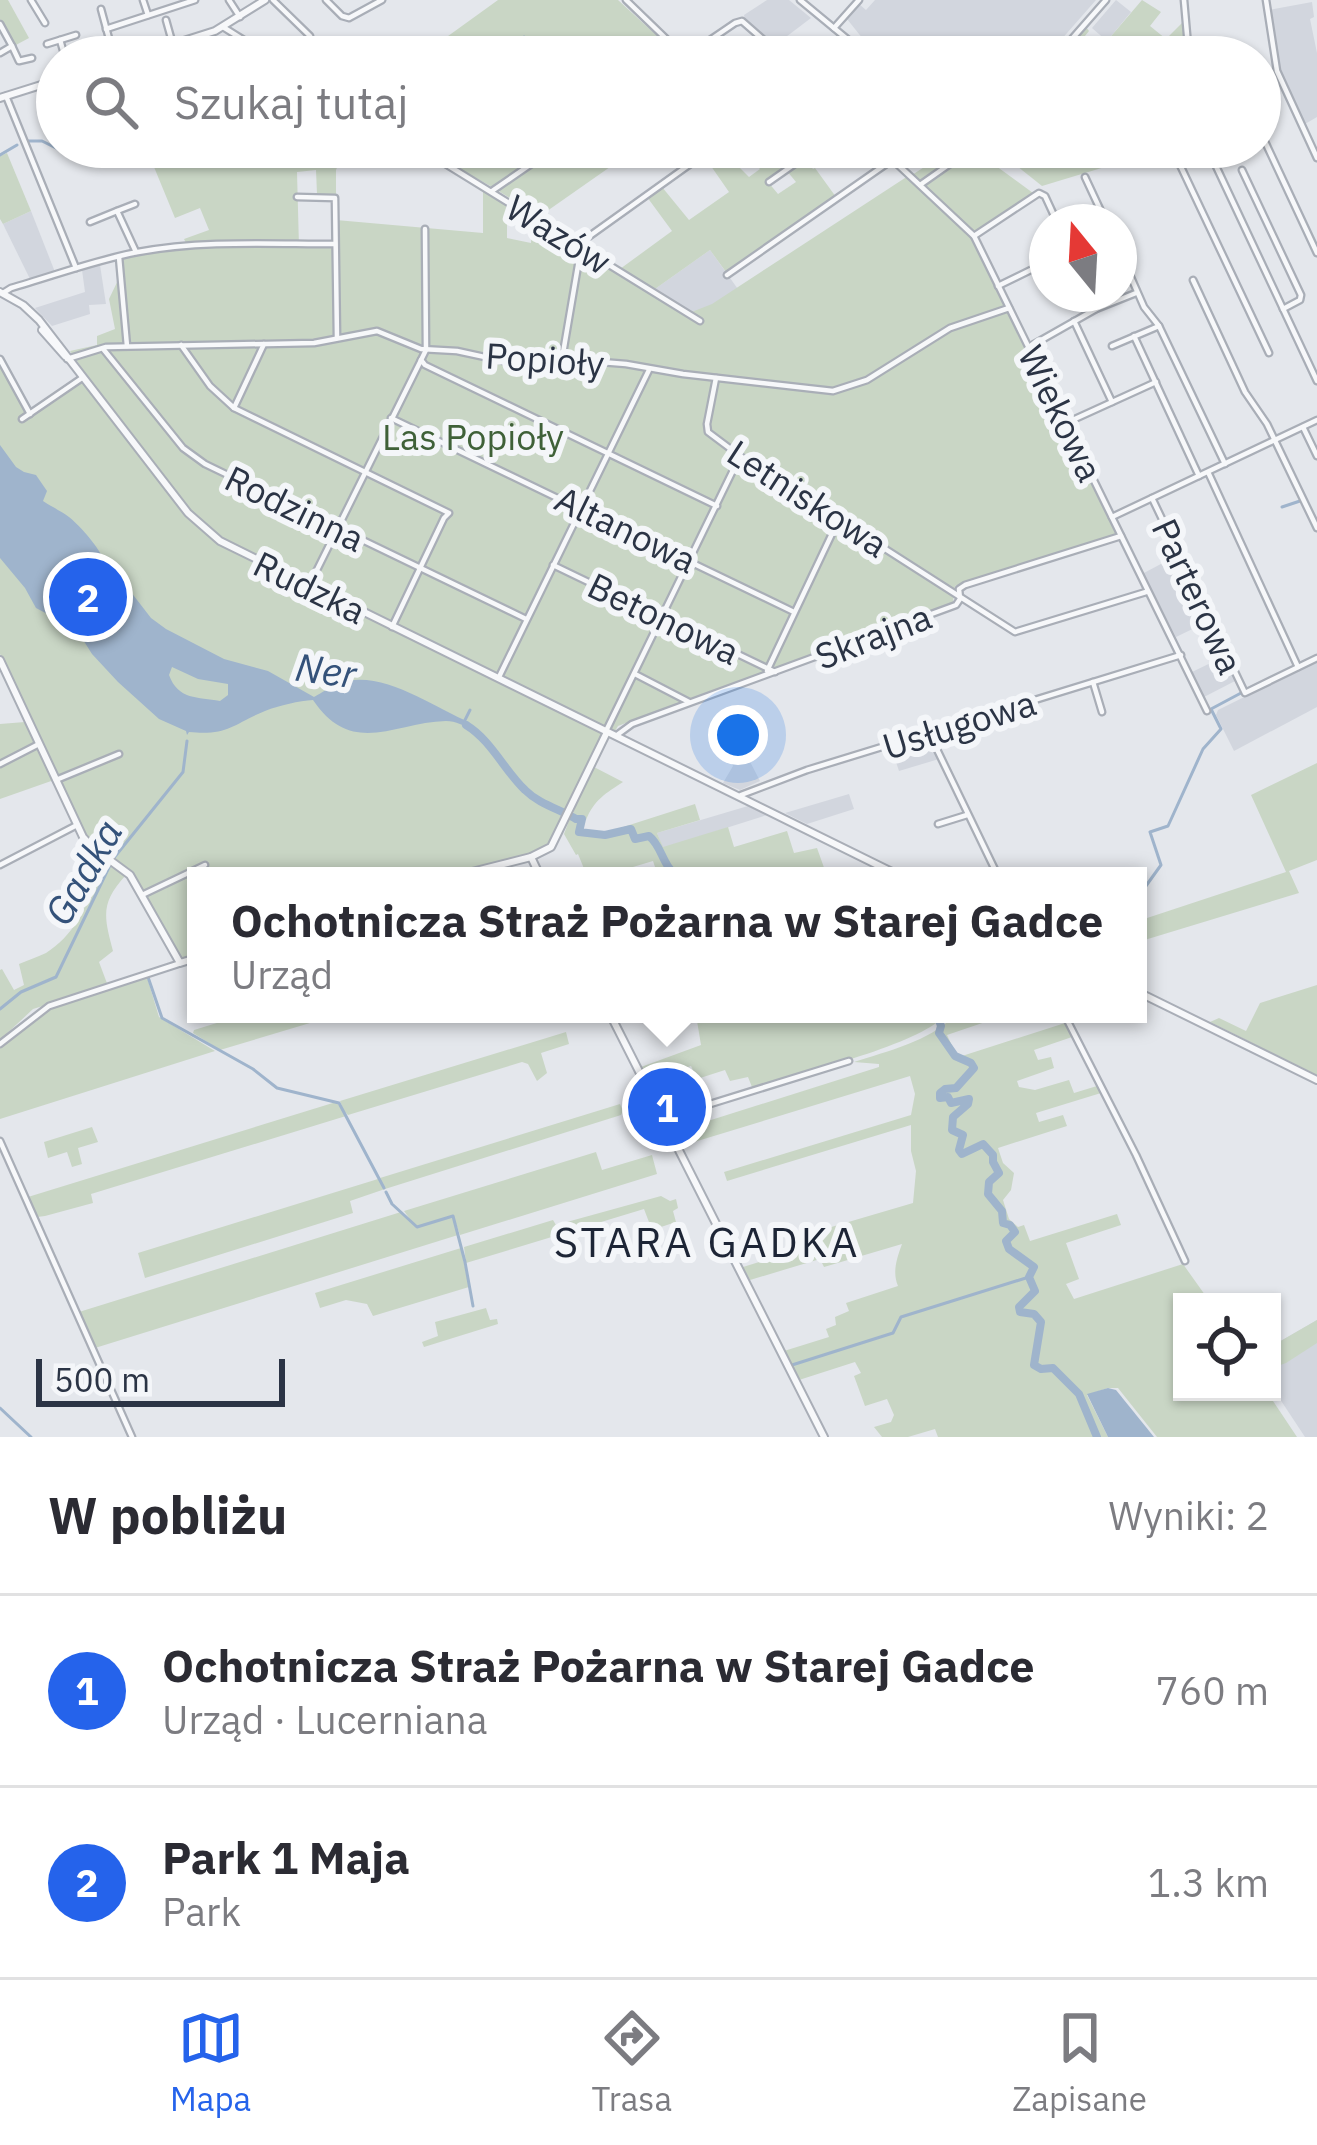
<!DOCTYPE html>
<html lang="pl">
<meta charset="utf-8">
<style>
body{margin:0;font-family:"IBM Plex Sans",sans-serif;background:#f7f7f7;color:#2b2b33}
.controls{position:absolute;right:36px;bottom:36px;display:grid;overflow:hidden;border-radius:0px;box-shadow:0 3px 9px #0004}
.controls button{width:108px;height:108px;display:grid;place-items:center;padding:0;border:0;border-bottom:3px solid #e1e1e2;background:#fff;color:#2b2b33;font:60px sans-serif}
.compass{position:absolute;left:1029px;top:204px;width:108px;height:108px;border-radius:50%;background:#fff;box-shadow:0 3px 9px #0004;rotate:342deg}
.scale{position:absolute;left:36px;bottom:30px;width:249px;box-sizing:border-box;padding-left:12px;border:6px solid #2b3445;border-top:0;font-size:33px;line-height:42px;white-space:nowrap;color:#2b3445;-webkit-text-stroke:9px #f4f6f9;paint-order:stroke}
.you{position:absolute;left:738px;top:735px;width:42px;height:42px;margin:-30px;border:9px solid #fff;border-radius:50%;background:#1a73e8;box-shadow:0 0 0 18px #1a73e833}
.badge{display:grid;place-items:center;width:78px;height:78px;border-radius:50%;background:#2563eb;color:#fff;font-size:39px;font-weight:700}
.pin{position:absolute;translate:-50% -50%;border:6px solid #fff;box-shadow:0 3px 12px #0006}
.popup{position:absolute;left:187px;top:867px;width:960px;height:156px;box-sizing:border-box;display:grid;place-content:center;border-radius:0px;background:#fff;filter:drop-shadow(0 3px 9px #0005);font-size:39px;white-space:nowrap;color:#7c7c81}
.popup b{font-size:45px;color:#2b2b33}
.popup::after{content:'';position:absolute;left:50%;top:100%;margin-left:-24px;border:24px solid transparent;border-top-color:#fff}
.list{margin:0;padding:0;list-style:none}
h2{display:flex;justify-content:space-between;align-items:center;height:156px;margin:0;padding:0 48px;font-size:51px}
h2 small{font-size:39px;font-weight:400;color:#7c7c81}
.list li{display:grid;grid-template-columns:78px 1fr auto;gap:36px;align-items:center;box-sizing:border-box;height:192px;padding:0 48px;border-top:3px solid #e1e1e2}
.list b{display:block;font-size:45px;white-space:nowrap}
.list p{margin:0;font-size:39px;white-space:nowrap;color:#7c7c81}
.list em{font-size:39px;font-style:normal;color:#7c7c81}
.icon{flex:none;width:66px;height:66px;fill:none;stroke:currentColor;stroke-width:2;stroke-linecap:round;stroke-linejoin:round}
.map{position:relative;flex:none;width:1317px;height:1437px;overflow:hidden}
.search{position:absolute;background:#fff;box-shadow:0 3px 9px #0004;left:36px;right:36px;top:36px;height:132px;display:flex;align-items:center;gap:30px;box-sizing:border-box;padding:0 42px;border-radius:66px;color:#7c7c81;font-size:45px}
.sheet{height:540px;background:#fff}
nav{display:flex;justify-content:space-around;align-items:center;box-sizing:border-box;height:168px;border-top:3px solid #e1e1e2;background:#fff;font-size:33px;color:#7c7c81}
nav a{display:grid;justify-items:center;gap:6px}
nav .on{color:#2563eb}
.map>svg:first-child{display:block}
</style>
<div class="map">
<svg width="1317" height="1437" viewBox="0 0 1317 1437">
<rect width="100%" height="100%" fill="#e4e7ec"/>
<!-- built -->
<g fill="#d2d6de">
<polygon points="767,0 789,0 811,18 774,46 745,20 744,15"/>
<polygon points="875,0 1096,0 1046,57 882,57 867,44 847,19 859,4 866,10"/>
<polygon points="1116,0 1131,12 1107,41 1092,28"/>
<polygon points="1312,2 1314,17 1310,19 1317,53 1317,117 1305,124 1280,71 1269,10"/>
<polygon points="31,211 55,272 30,279 3,224"/>
<polygon points="710,250 740,292 702,319 655,289"/>
<polygon points="100,265 106,304 89,305 90,314 52,326 35,308 85,292 82,270"/>
<polygon points="1176,556 1207,622 1176,637 1142,574"/>
<polygon points="1223,657 1235,681 1204,697 1192,672"/>
<polygon points="1317,661 1317,707 1234,751 1216,715 1218,710"/>
<polygon points="928,736 939,759 899,771 891,747"/>
<polygon points="744,750 760,781 740,790 723,783 733,766 729,756"/>
<polygon points="849,794 854,809 807,824 785,813"/>
<polygon points="748,806 767,815 663,848 657,833"/>
<polygon points="1317,1320 1317,1437 1305,1437 1272,1387 1272,1346"/>
</g>
<!-- green -->
<g fill="#c9d6c5">
<polygon points="0,0 8,0 29,38 14,46 0,19"/>
<polygon points="498,0 618,0 680,57 649,57 624,36 597,57 484,57 479,53 472,57 419,57"/>
<polygon points="1142,0 1161,12 1150,26 1166,39 1184,21 1186,57 1061,57 1086,27 1089,31 1080,42 1095,55"/>
<path d="M154 147H346L336 170V196L317 194 316 170 297 172 299 247 337 243 336 220 483 233V189L507 204V238L531 243 532 219 684 315 712 304 908 176 949 210 912 175 955 147H970L1033 193 974 235 1121 532 955 586 953 602 692 701H684L618 726 612 736 616 740 608 737 594 767 623 782C606 793 594 800 586 820L573 814 579 797 553 849 535 858 466 876H196V960L183 965 134 877 85 836 0 654V363L28 413 26 420 88 377 70 351 97 345V336L115 329 109 299 122 272 120 258 140 253 189 249 184 239 209 230 200 208 175 218 147 150Z"/>
<polygon points="455,147 551,147 494,188 445,161"/>
<polygon points="561,147 580,147 610,167 540,216 500,192 499,189"/>
<polygon points="719,147 749,177 760,169 738,147 814,147 768,182 778,194 796,182 787,171 805,159 813,169 815,168 836,197 726,272 710,250 655,289 620,269 672,231 647,197 662,187 689,220 729,192 704,156"/>
<polygon points="993,147 1144,147 1151,153 1042,186"/>
<polygon points="7,153 31,211 3,224 0,219 0,156"/>
<polygon points="25,722 54,780 0,799 0,724"/>
<polygon points="1317,763 1317,860 1289,871 1299,893 1138,942 1138,921 1286,872 1251,795"/>
<path d="M695 804 700 820 657 833 663 847 728 827 734 847 787 831 794 853 817 848 827 876H681C666 864 664 846 650 833L638 837 632 827 617 829Z"/>
<path d="M570 818 580 821 578 834 597 837 630 832 634 841 647 838C660 846 661 866 673 876H658L653 861 603 876H587L578 854 576 855 564 834Z"/>
<path d="M84 846 106 864 126 875C100 903 104 917 113 951L99 962 108 986 33 1009 0 1040V970L2 969 14 990 24 985 19 964C28 960 38 957 46 953 80 932 104 883 84 846Z"/>
<polygon points="147,977 159,1017 215,1051 0,1119 0,1046 51,1006"/>
<polygon points="1317,985 1317,1075 1210,1022 1219,1018 1246,1031 1260,1003"/>
<polygon points="246,1014 340,1014 220,1050 193,1033 194,1030"/>
<path d="M722 1014H947C918 1046 797 1074 752 1087L748 1077 730 1081 725 1070 697 1079 691 1066 647 1080 641 1067 701 1045 697 1021Z"/>
<path d="M956 1014H996L997 1018 947 1035 955 1052 962 1056 1065 1023 1072 1037 1034 1050 1038 1060 1051 1057 1054 1068 1017 1081 1019 1087 1035 1090 1069 1080 1074 1093 1097 1086 1101 1093 1036 1113 1039 1122 1063 1115 1067 1126 998 1148 1003 1163 1014 1173 1011 1190 1003 1200 1009 1219 1018 1227 1024 1225 1030 1241 1117 1214 1121 1225 1066 1243 1079 1279 1066 1284 1074 1299 1183 1264 1210 1302H1182V1392H1267L1297 1437H1157L1118 1388H1108L1087 1395 1108 1437H938L935 1429 908 1437H882L874 1427 891 1422 894 1415 887 1399 865 1406 854 1376 861 1373 855 1362 799 1380 784 1351 829 1337 826 1329 836 1325 835 1317 849 1311 846 1303 898 1286C892 1272 897 1258 902 1244L824 1267 820 1259 750 1280 743 1267 821 1243 817 1233 828 1228 913 1203 916 1171 911 1151V1125L727 1181 724 1172 911 1115 915 1094 910 1076 681 1146 673 1132 879 1067V1064L854 1062C888 1051 931 1041 956 1014Z"/>
<polygon points="566,1032 569,1044 541,1053 547,1073 537,1081 528,1064 522,1062 348,1115 345,1112 346,1116 91,1194 93,1203 45,1216 37,1217 28,1197 336,1102 344,1111 340,1101"/>
<polygon points="620,1104 623,1111 621,1115 385,1189 350,1201 353,1213 145,1278 138,1253 378,1179 383,1187 380,1178"/>
<polygon points="92,1127 98,1142 78,1148 82,1164 72,1167 67,1152 48,1158 44,1142"/>
<polygon points="596,1152 602,1170 652,1155 657,1174 460,1235 453,1215 458,1235 95,1348 79,1312 401,1212 412,1222 404,1211"/>
<polygon points="661,1196 670,1201 676,1199 678,1208 673,1211 676,1222 652,1230 644,1209 466,1263 464,1247 553,1220 556,1225"/>
<polygon points="461,1248 469,1287 373,1316 367,1304 346,1300 320,1308 315,1293"/>
<polygon points="486,1308 490,1320 497,1319 498,1324 424,1347 422,1342 438,1336 435,1322"/>
<polygon points="1317,1320 1317,1343 1286,1363 1272,1368 1272,1346"/>
</g>
<!-- water -->
<g fill="#9fb4cc" fill-rule="evenodd">
<path d="M0 445 16 467 24 472 36 475 47 491 43 501C52 507 61 511 69 517 85 530 105 555 110 574L127 587 151 618 166 629 224 659 268 671 314 697C322 693 331 686 340 683 380 668 434 707 469 722L473 729C464 726 456 721 446 721 395 722 352 758 313 700 299 701 280 705 265 711 233 724 228 736 189 732L187 735 186 731 159 719 118 682 92 654 70 619 53 617 36 608 25 588 0 558ZM172 667 198 679 228 684V695L220 701C198 697 178 700 169 675Z"/>
<polygon points="1108,1388 1116,1390 1154,1437 1108,1437 1087,1394"/>
</g>
<g fill="none" stroke-linecap="round" stroke-linejoin="round">
<!-- stream -->
<g stroke="#9fb4cc" stroke-width="3">
<polyline points="485,57 524,37"/>
<polyline points="28,141 42,141 64,152 145,152 157,147"/>
<polyline points="0,155 17,145"/>
<polyline points="1282,507 1300,501"/>
<polyline points="465,720 470,710"/>
<polyline points="1138,897 1161,865 1150,832 1168,826 1203,749 1221,729 1211,709 1241,693"/>
<polyline points="148,977 162,1018 253,1069 277,1088 339,1103 384,1188"/>
<polyline points="0,1009 21,992 56,977 113,859 183,772 187,741"/>
<polyline points="386,1192 392,1204 417,1227 453,1216 465,1262 473,1306"/>
<polyline points="792,1365 893,1333 901,1317 1029,1277"/>
<polyline points="0,1408 31,1437"/>
</g>
<!-- river -->
<g stroke="#9fb4cc" stroke-width="8">
<path d="M466 725C491 740 504 770 525 790 539 804 559 809 576 819H582L579 832 605 835 631 829 635 839 649 836C662 846 662 865 677 876"/>
<polyline points="891,1014 896,1014"/>
<polyline points="937,1014 941,1026 939,1033 955,1056 971,1063 974,1068 956,1088 945,1089 940,1093 940,1098 948,1097 951,1103 969,1099 968,1104 953,1117 952,1130 963,1135 959,1150 962,1154 983,1144 993,1155 993,1162 999,1173 989,1182 988,1194 1002,1211 1003,1223 1010,1225 1015,1232 1006,1241 1009,1249 1034,1267 1029,1277 1035,1291 1019,1307 1020,1312 1034,1314 1041,1322 1034,1365 1041,1369 1053,1368 1079,1394 1097,1437"/>
</g>
<defs>
<g id="minor">
<polyline points="31,0 45,23"/>
<polyline points="143,0 148,15"/>
<polyline points="229,0 240,17"/>
<polyline points="273,0 310,36"/>
<polyline points="326,0 342,16 349,18 382,0"/>
<polyline points="626,0 685,57"/>
<polyline points="800,0 869,57"/>
<polyline points="1184,0 1189,57"/>
<polyline points="1266,0 1277,71 1317,158"/>
<polyline points="101,9 114,57"/>
<polyline points="166,20 173,45"/>
<polyline points="0,24 12,46 0,53"/>
<polyline points="223,27 271,57"/>
<polyline points="834,28 859,0"/>
<polyline points="106,29 195,0"/>
<polyline points="60,40 65,57"/>
<polyline points="185,41 190,57"/>
<polyline points="47,44 76,35"/>
<polyline points="12,46 19,61 32,58"/>
<polyline points="685,57 735,23 742,21 783,57"/>
<polyline points="1056,57 1106,0"/>
<polyline points="6,96 76,268"/>
<polyline points="1260,131 1317,253"/>
<polyline points="418,147 700,321"/>
<polyline points="879,147 974,236 1207,711"/>
<polyline points="1207,147 1317,381"/>
<polyline points="1172,148 1269,353"/>
<polyline points="342,157 348,147"/>
<polyline points="1242,170 1301,295 1300,300 1283,309"/>
<polyline points="1085,177 1106,222"/>
<polyline points="769,182 819,147"/>
<polyline points="920,185 974,147"/>
<polyline points="492,191 556,147"/>
<polyline points="297,197 335,198 337,338"/>
<polyline points="135,204 117,211 136,252"/>
<polyline points="90,222 117,211"/>
<polyline points="974,236 1039,193 1045,196 1057,222"/>
<polyline points="577,245 714,147"/>
<polyline points="1119,250 1144,307 1159,326 1225,464"/>
<polyline points="119,257 127,346"/>
<polyline points="727,275 892,160"/>
<polyline points="1193,280 1245,392 1267,424 1317,528"/>
<polyline points="998,286 1047,262"/>
<path d="M3 293 11 288C53 276 95 260 138 252 202 240 270 244 335 244"/>
<polyline points="1089,294 1096,309"/>
<polyline points="1074,321 1112,402"/>
<polyline points="1134,336 1199,476"/>
<polyline points="181,345 210,386 234,408 449,513 444,518 392,627"/>
<polyline points="1112,346 1159,326"/>
<polyline points="1029,347 1096,309 1136,293"/>
<polyline points="104,350 183,448 205,464 526,619"/>
<polyline points="0,359 30,414"/>
<polyline points="67,359 106,347 314,343 377,331 421,349 457,351 517,364 542,367 601,362 626,364 683,374 833,391 867,380 950,328 1009,308"/>
<polyline points="421,360 425,365 717,506"/>
<polyline points="561,365 581,248"/>
<polyline points="716,378 707,424 708,432 740,456 1015,632 1146,592"/>
<polyline points="234,408 264,344"/>
<polyline points="391,418 794,612"/>
<polyline points="22,419 82,378"/>
<polyline points="1066,423 1156,382"/>
<polyline points="1303,427 1317,456"/>
<polyline points="1208,472 1298,667"/>
<polyline points="1152,498 1245,693 1317,658"/>
<polyline points="1112,517 1317,420"/>
<polyline points="553,565 775,672"/>
<polyline points="309,586 426,350 425,229"/>
<polyline points="767,671 839,519"/>
<polyline points="635,674 689,702"/>
<polyline points="499,677 649,370"/>
<polyline points="1093,682 1102,712"/>
<polyline points="606,731 740,456"/>
<polyline points="617,735 632,724 956,605 960,599 959,589 965,585 1121,536"/>
<polyline points="930,735 998,876"/>
<polyline points="0,764 37,745"/>
<polyline points="56,780 119,754"/>
<polyline points="741,795 807,770 1181,655"/>
<polyline points="938,824 967,815"/>
<polyline points="0,865 77,825"/>
<polyline points="142,895 205,865"/>
<polyline points="1064,1014 1136,1155 1185,1261"/>
<polyline points="0,1044 49,1006 178,964"/>
<polyline points="665,1118 849,1061"/>
<polyline points="0,1141 132,1437"/>
</g>
<g id="tertiary">
<polyline points="133,57 215,31 265,0"/>
<polyline points="0,98 57,80"/>
<polyline points="0,292 23,305 39,320 188,513 220,541 900,876"/>
<polyline points="42,330 65,356"/>
<polyline points="0,660 83,837 92,847 130,875 180,963 196,958"/>
<polyline points="531,857 540,876"/>
<polyline points="456,876 531,857 551,847 607,732"/>
<polyline points="1138,992 1317,1080"/>
<polyline points="610,1014 824,1437"/>
</g>
</defs>
<!-- minor casing -->
<use href="#minor" stroke="#a9aeb7" stroke-width="9"/>
<!-- tertiary casing -->
<use href="#tertiary" stroke="#a9aeb7" stroke-width="10"/>
<!-- minor -->
<use href="#minor" stroke="#f7f8fa" stroke-width="4.5"/>
<!-- tertiary -->
<use href="#tertiary" stroke="#f7f8fa" stroke-width="6"/>
</g>
<g text-anchor="middle" dominant-baseline="central" stroke-width="12" stroke-linejoin="round" paint-order="stroke">
<!-- street labels -->
<g font-size="36" fill="#2b3445" stroke="#f4f6f9">
<text transform="translate(559 234) rotate(32)">Wazów</text>
<text transform="translate(545 359) rotate(4)">Popioły</text>
<text transform="translate(1061 413) rotate(64)">Wiekowa</text>
<text transform="translate(808 498) rotate(33)">Letniskowa</text>
<text transform="translate(295 508) rotate(26)">Rodzinna</text>
<text transform="translate(626 529) rotate(26)">Altanowa</text>
<text transform="translate(310 587) rotate(26)">Rudzka</text>
<text transform="translate(1198 596) rotate(65)">Parterowa</text>
<text transform="translate(664 618) rotate(26)">Betonowa</text>
<text transform="translate(873 636) rotate(-21)">Skrajna</text>
<text transform="translate(959 724) rotate(-17)">Usługowa</text>
</g>
<!-- park labels -->
<g font-size="36" fill="#3f6138" stroke="#f4f6f9">
<text x="473" y="436">Las Popioły</text>
</g>
<!-- water labels -->
<g font-size="39" font-style="italic" fill="#34527a" stroke="#f4f6f9">
<text transform="translate(326 670) rotate(8)">Ner</text>
<text transform="translate(83 872) rotate(-60)">Gadka</text>
</g>
<!-- quarter labels -->
<g font-size="42" letter-spacing="3" fill="#1d2536" stroke="#f4f6f9">
<text x="707" y="1241">STARA GADKA</text>
</g>
</g>
</svg>
<div class="controls">
<button><svg class="icon" aria-label="locate" viewBox="0 0 24 24"><circle cx="12" cy="12" r="6"/><path d="M12 2v4M12 18v4M2 12h4M18 12h4"/></svg></button>
</div>
<svg class="compass" viewBox="-18 -18 36 36"><path d="M0-13l5 13h-10z" fill="#e53935"/><path d="M0 13l5-13h-10z" fill="#7c7c81"/></svg>
<div class="scale">500 m</div>
<div class="you"></div>
<div class="pin badge" style="left:667px;top:1107px">1</div>
<div class="popup"><b>Ochotnicza Straż Pożarna w Starej Gadce</b>Urząd</div>
<div class="pin badge" style="left:88px;top:597px">2</div>
<div class="search"><svg class="icon" aria-label="search" viewBox="0 0 24 24"><circle cx="10" cy="10" r="6"/><path d="M15 15l6 6"/></svg>Szukaj tutaj</div>
</div>
<section class="sheet">
<h2>W pobliżu<small>Wyniki: 2</small></h2>
<ul class="list">
<li><span class="badge">1</span><div><b>Ochotnicza Straż Pożarna w Starej Gadce</b><p>Urząd · Lucerniana</p></div><em>760 m</em></li>
<li><span class="badge">2</span><div><b>Park 1 Maja</b><p>Park</p></div><em>1.3 km</em></li>
</ul>
</section>
<nav>
<a class="on"><svg class="icon" aria-label="map" viewBox="0 0 24 24"><path d="M3 6l6-2 6 2 6-2v14l-6 2-6-2-6 2zM9 4v14M15 6v14"/></svg>Mapa</a>
<a><svg class="icon" aria-label="directions" viewBox="0 0 24 24"><path d="M12 3l9 9-9 9-9-9zM9 14v-3h6M13 9l2 2-2 2"/></svg>Trasa</a>
<a><svg class="icon" aria-label="saved" viewBox="0 0 24 24"><path d="M7 4h10v16l-5-4-5 4z"/></svg>Zapisane</a>
</nav>
